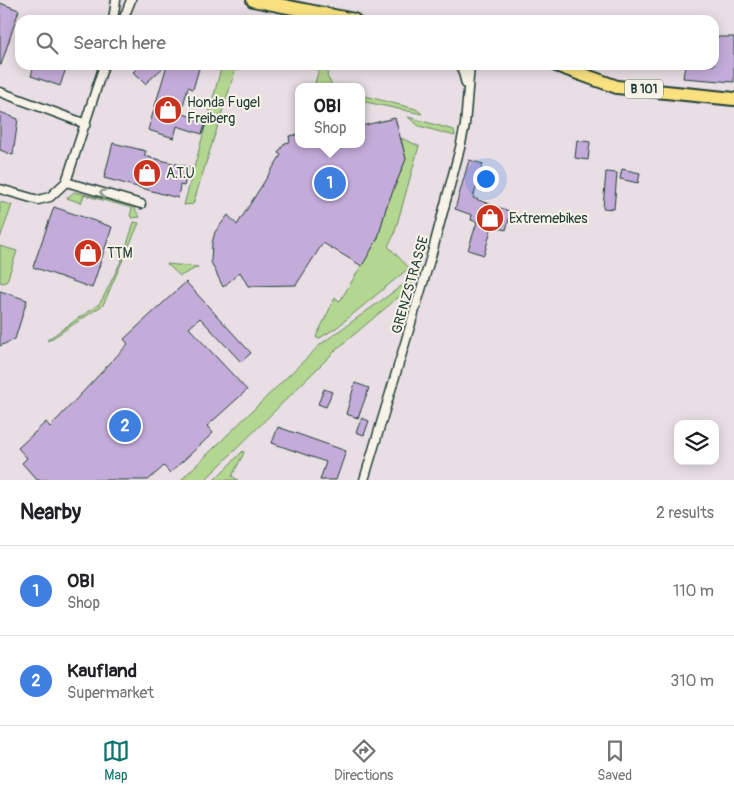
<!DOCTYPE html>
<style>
body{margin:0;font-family:Pangolin,sans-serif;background:#f6f6f6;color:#202124}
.controls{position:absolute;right:15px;bottom:15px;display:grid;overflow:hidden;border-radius:10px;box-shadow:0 2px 12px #0003}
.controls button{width:45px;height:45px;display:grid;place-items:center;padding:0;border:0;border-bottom:1px solid #e0e0e0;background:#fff;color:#202124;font:25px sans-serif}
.you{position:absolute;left:485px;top:178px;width:18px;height:18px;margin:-12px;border:4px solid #fff;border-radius:50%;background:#1a73e8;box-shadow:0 0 0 8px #1a73e833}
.badge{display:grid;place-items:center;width:32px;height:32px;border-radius:50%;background:#0f766e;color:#fff;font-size:16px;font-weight:700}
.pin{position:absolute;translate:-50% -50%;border:2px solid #fff;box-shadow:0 1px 5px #0006}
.popup{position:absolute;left:295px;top:83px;width:70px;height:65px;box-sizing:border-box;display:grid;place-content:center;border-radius:10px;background:#fff;filter:drop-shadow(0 1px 4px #0005);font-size:16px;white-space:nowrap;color:#757577}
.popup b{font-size:19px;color:#202124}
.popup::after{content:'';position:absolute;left:50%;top:100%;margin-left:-10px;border:10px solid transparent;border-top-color:#fff}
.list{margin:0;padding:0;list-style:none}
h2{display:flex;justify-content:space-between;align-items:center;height:65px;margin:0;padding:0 20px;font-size:21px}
h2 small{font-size:16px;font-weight:400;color:#757577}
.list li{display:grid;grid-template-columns:32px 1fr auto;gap:15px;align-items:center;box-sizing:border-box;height:90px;padding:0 20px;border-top:1px solid #e0e0e0}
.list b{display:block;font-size:19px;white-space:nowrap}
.list p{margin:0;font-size:16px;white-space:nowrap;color:#757577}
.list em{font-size:16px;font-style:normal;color:#757577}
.icon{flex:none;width:28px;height:28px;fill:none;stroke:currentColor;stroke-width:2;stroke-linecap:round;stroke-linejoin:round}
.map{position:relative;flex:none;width:734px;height:480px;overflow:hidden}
.search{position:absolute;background:#fff;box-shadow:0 2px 12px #0003;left:15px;right:15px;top:15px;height:55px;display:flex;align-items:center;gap:12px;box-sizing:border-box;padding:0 18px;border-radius:15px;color:#757577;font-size:19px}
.sheet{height:245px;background:#fff}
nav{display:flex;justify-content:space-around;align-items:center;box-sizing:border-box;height:70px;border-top:1px solid #e0e0e0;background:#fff;font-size:14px;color:#757577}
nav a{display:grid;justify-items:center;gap:2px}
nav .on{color:#0f766e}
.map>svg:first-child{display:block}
</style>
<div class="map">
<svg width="734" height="480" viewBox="0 0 734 480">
<rect width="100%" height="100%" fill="#e8dee4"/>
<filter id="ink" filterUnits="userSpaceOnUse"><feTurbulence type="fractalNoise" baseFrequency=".02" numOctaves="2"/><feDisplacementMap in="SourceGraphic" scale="10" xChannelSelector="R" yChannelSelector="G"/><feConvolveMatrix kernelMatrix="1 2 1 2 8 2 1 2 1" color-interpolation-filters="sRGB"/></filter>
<g filter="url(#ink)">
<!-- green -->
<g fill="#b3d690" stroke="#698a62">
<polygon points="222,65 237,65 193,204 184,205"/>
<polygon points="320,65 330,65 327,76 333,87 314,87"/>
<polygon points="361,95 416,109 422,114 361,101"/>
<polygon points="408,117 454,130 455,136 419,126"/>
<polygon points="401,138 419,146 394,235 388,246 409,268 336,328 318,339 316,337 335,298 340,301 378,238 386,208 406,159"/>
<polygon points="74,192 133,206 140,217 132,218 130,216 132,208 84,195 81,203 67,198"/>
<polygon points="0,202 12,205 0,238"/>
<polygon points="134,222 139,223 103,305 48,341 47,340 99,304 103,298 123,257"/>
<polygon points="0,246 17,251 7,281 3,283 0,282"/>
<polygon points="167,264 198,267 180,276"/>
<polygon points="414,277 413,283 407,290 338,348 205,480 181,480 321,344"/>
<polygon points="243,451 244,453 232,476 238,480 214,480"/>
</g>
<!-- building -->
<g fill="#c4acda" stroke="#1f3d34">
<polygon points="0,3 19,10 1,65 0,65"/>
<polygon points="714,37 734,37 734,82 683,78 685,65 714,65"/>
<polygon points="34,65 67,65 60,86 31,76"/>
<polygon points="141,65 166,65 145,84 133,72"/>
<polygon points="167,65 200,65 193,89 188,87 181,113 206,122 202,134 177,126 174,138 148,130"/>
<polygon points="0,112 18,119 13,155 0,150"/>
<polygon points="395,118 406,159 386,208 378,238 362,266 323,243 296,285 248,286 240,272 223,287 211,262 212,243 215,232 228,215 237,225 281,155 278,153 285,143 290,142 289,136 299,134 299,144 361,144 361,126"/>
<polygon points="577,140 590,142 588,160 575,158"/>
<polygon points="113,143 146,151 144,156 189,167 184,186 180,185 178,198 104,178"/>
<polygon points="469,160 483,164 473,198 511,212 506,230 492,226 484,255 468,250 477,222 471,220 472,215 455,209"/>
<polygon points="622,169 640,173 638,183 620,179"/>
<polygon points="606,172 617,173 614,209 603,208"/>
<polygon points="54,207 112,227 92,288 33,267"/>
<polygon points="186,282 251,353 241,362 200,318 189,328 247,390 207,426 213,433 170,473 164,466 148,480 37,480 22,463 27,458 18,448 46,422 50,427 128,344 124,339"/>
<polygon points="0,291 27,300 15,339 0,346"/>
<polygon points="355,383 369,388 358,418 346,414"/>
<polygon points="324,389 332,392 326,407 318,404"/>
<polygon points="362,418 369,421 364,435 356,432"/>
<polygon points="278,427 346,451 336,480 320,480 326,462 272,443"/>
</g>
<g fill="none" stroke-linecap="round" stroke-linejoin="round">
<defs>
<g id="minor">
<polyline points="113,20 116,0"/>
<polyline points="123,20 131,0"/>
<polyline points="461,65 466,84"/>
<polyline points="0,92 86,124"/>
<polyline points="66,182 141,204"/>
<polyline points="0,189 38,200 50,197 66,182 104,65"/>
<polyline points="364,480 432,253 460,148 465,125 470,65"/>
</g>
<g id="primary">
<polyline points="253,0 354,20"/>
<polyline points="556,65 617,87 734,99"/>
</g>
</defs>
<!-- minor casing -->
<use href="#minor" stroke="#1f3d34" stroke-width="11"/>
<!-- primary casing -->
<use href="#primary" stroke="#1f3d34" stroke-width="16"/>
<!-- minor -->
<use href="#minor" stroke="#f7f3e8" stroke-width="8"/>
<!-- primary -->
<use href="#primary" stroke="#fae180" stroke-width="12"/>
</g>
<!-- one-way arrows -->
<defs><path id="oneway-chevron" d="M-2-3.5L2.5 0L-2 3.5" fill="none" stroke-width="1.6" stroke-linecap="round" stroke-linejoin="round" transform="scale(1.25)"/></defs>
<use stroke="#8b988e" href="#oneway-chevron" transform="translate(103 193) rotate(-164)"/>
</g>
<!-- icons -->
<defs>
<symbol id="shop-disc" viewBox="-11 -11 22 22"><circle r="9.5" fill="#c8321e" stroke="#f7f3e8"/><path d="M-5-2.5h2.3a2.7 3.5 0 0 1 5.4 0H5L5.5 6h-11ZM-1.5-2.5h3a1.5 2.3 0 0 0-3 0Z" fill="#fff"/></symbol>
</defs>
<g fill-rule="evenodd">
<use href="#shop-disc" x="152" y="94" width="32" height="32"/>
<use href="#shop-disc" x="131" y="157" width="32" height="32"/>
<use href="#shop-disc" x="474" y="202" width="32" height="32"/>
<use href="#shop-disc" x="72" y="237" width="32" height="32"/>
</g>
<g text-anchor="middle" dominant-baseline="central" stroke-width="4" stroke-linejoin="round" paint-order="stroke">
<!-- shield labels -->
<rect fill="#f7f3e8" stroke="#60746a" stroke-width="1" x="625" y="79.5" width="38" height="19" rx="4"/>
<g font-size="12" font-weight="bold" fill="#1f3d34">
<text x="644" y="89">B 101</text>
</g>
<!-- poi labels -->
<g font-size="14" fill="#1f3d34" stroke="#f7f3e8" text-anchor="start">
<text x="187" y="102">Honda Fugel<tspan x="187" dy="16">Freiberg</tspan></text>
<text x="166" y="173">A.T.U</text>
<text x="509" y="218">Extremebikes</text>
<text x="107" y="253">TTM</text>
</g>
<!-- street labels -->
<g font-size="14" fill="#1f3d34" stroke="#f7f3e8">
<text transform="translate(410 285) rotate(-74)">GRENZSTRASSE</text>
</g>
</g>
</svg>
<div class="controls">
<button><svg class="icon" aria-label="layers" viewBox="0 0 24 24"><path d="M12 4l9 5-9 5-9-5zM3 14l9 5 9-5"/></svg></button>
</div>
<div class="you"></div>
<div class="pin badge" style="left:330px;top:183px;background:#3f7fe0">1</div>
<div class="popup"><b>OBI</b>Shop</div>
<div class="pin badge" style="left:125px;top:426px;background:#3f7fe0">2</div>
<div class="search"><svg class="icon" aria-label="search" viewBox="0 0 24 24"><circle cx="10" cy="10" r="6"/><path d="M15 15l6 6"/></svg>Search here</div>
</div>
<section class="sheet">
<h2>Nearby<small>2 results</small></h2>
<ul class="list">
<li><span class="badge" style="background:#3f7fe0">1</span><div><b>OBI</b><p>Shop</p></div><em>110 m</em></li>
<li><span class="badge" style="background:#3f7fe0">2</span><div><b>Kaufland</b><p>Supermarket</p></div><em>310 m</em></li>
</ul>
</section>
<nav>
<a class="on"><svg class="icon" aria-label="map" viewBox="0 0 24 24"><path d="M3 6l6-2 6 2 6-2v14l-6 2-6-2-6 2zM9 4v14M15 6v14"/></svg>Map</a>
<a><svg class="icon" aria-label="directions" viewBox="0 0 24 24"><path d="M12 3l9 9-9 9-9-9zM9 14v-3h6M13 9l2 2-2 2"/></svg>Directions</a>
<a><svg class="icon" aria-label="saved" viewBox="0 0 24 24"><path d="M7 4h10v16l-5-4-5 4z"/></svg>Saved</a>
</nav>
